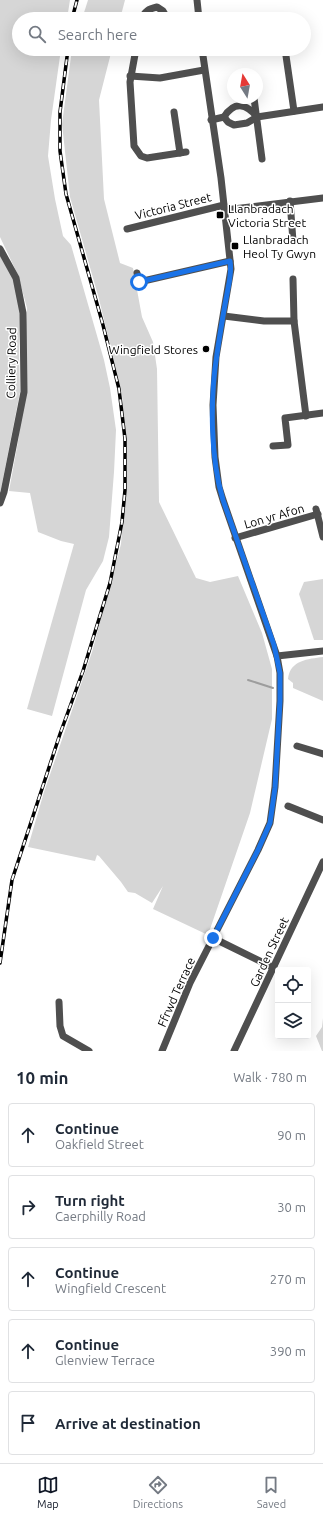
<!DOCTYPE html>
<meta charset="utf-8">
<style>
body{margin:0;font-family:Ubuntu,sans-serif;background:#f2f2f3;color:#1f2937}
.controls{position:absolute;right:12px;bottom:12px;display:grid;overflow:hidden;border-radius:4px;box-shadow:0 4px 16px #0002}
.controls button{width:36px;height:36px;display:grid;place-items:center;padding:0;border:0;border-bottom:1px solid #e0e1e3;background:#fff;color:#1f2937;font:20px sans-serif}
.compass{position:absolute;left:227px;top:68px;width:36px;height:36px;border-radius:50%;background:#fff;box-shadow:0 4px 16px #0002;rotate:349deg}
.stop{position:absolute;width:12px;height:12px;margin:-9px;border:3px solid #1a73e8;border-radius:50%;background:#fff}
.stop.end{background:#1a73e8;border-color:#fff;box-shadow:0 1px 4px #0008}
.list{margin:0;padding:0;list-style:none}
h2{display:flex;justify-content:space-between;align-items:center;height:52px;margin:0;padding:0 16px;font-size:17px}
h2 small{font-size:13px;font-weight:400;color:#747a83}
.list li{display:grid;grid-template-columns:26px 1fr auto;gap:12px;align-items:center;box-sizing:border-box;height:64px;margin:0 8px 8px;padding:0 8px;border:1px solid #e0e1e3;border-radius:4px}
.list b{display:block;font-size:15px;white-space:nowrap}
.list p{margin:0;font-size:13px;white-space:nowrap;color:#747a83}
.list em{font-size:13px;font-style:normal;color:#747a83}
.icon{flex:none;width:22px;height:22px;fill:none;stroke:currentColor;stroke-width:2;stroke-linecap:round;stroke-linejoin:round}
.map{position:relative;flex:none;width:323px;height:1051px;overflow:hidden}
.search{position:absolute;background:#fff;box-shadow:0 4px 16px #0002;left:12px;right:12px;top:12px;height:44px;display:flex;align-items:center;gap:10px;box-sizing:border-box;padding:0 14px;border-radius:22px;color:#747a83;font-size:15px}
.sheet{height:412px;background:#fff}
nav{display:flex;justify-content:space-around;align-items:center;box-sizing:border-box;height:56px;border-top:1px solid #e0e1e3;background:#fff;font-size:11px;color:#747a83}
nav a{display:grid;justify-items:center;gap:2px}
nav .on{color:#111827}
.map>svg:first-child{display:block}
</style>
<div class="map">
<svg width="323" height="1051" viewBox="0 0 323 1051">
<rect width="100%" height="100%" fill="#fff"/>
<!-- green -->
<g fill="#d6d6d6">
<polygon points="0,0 70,0 67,19 19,19 19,49 61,49 51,120 48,156 55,199 63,236 71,245 104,360 110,388 116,430 114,472 109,537 103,561 86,590 52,716 27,709 74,544 61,541 38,532 30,493 9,491 19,436 27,308 18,275 0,237"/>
<polygon points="88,0 125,0 120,19 82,19"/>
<polygon points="72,49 112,49 99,100 104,199 120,263 133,268 142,317 153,342 157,369 159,502 196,578 210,582 238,576 262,633 272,669 272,719 250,813 208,935 153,909 163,886 152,903 135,893 128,892 121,882 99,856 97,855 95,861 28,847 44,792 92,652 121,544 127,465 122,394 99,299 70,197 62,124"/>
<polygon points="0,256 13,278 21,314 19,347 20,392 0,494"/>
<polygon points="323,579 323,640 314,640 299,594 304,582"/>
<path d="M323 657V701L293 688V683L288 679C290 660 308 659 323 657Z"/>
<polygon points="323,1018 323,1051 322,1051 316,1036 322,1027"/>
</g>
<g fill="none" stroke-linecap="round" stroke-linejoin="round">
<!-- stream -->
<polyline stroke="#9d9d9d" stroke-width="2" points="248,680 273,688"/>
<!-- minor -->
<g stroke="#4f4f4f" stroke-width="7">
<polyline points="197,0 199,19"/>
<path d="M142 19C144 11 149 9 157 7L163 11 166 16"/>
<polyline points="136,49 130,82 134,146 141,156 147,158 186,152"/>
<polyline points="285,49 294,111"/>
<polyline points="130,76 160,78 204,70"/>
<polyline points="254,98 262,159"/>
<polyline points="174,112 180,153"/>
<path d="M224 117C234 101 246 103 257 117"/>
<polyline points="211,120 224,117 228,122 234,125 247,123 257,117 323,107"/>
<polyline points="290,201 293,241"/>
<polyline points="225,210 323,198"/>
<polyline points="127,229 224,205"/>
<polyline points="0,249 16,278 23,313 24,392 4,492 0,503"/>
<polyline points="137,273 139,282 230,261"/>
<polyline points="224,316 264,321 294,321 293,279"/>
<polyline points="294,321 306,416"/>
<polyline points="273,446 288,445 285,418 323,413"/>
<polyline points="316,509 323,537"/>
<polyline points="235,538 318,514"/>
<polyline points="277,656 323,651"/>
<polyline points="297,746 323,754"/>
<polyline points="288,806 323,820"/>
<polyline points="213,938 274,968"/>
<polyline points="59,1002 60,1026 63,1036 89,1051"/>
<polyline points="162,1051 190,983 258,850 270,823 275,787 280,701 280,673 277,656 223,500 219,487 215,457 213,405 216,357 231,269 221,178 202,49"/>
<polyline points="234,1051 323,862"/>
</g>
<defs>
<g id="rail">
<polyline points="72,19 77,0"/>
<polyline points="0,963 12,880 60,734 83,671 110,583 122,522 125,490 125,439 119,389 103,325 66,194 60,151 60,112 68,49"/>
</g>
</defs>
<!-- rail casing -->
<use href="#rail" stroke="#000" stroke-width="3.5"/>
<!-- rail -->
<use href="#rail" stroke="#fff" stroke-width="2" stroke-dasharray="6" stroke-linecap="butt"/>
</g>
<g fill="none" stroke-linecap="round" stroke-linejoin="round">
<!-- route -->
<path stroke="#1a73e8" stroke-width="5" d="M139 282 230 261C232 273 229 283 227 294 223 314 220 334 217 354 210 398 210 457 223 500L274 645 280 673V701L275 788 270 823 258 850 213 938"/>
</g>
<!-- markers -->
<g fill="#000" stroke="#fff" stroke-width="1.5">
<rect x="216" y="211" width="8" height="8" rx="2"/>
<rect x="231" y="242" width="8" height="8" rx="2"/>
<circle cx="206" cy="349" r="4"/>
</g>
<g text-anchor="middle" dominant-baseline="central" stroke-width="3" stroke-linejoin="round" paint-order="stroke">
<!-- street labels -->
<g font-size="12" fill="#000" stroke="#fff">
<text transform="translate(173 206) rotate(-14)">Victoria Street</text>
<text transform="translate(11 363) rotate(-89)">Colliery Road</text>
<text transform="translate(274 516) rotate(-16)">Lon yr Afon</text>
<text transform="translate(269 952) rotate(-65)">Garden Street</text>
<text transform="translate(176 992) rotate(-66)">Ffrwd Terrace</text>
</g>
<!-- poi labels -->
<g font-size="12" fill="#000" stroke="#fff" text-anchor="start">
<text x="228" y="208">Llanbradach<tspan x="228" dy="14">Victoria Street</tspan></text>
<text x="243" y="239">Llanbradach<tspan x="243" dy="14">Heol Ty Gwyn</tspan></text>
<text x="198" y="349" text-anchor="end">Wingfield Stores</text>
</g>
</g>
</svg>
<div class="controls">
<button><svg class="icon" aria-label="locate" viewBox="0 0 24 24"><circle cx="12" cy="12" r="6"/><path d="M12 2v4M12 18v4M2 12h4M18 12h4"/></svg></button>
<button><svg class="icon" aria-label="layers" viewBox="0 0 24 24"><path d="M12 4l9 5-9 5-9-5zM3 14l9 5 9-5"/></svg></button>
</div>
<svg class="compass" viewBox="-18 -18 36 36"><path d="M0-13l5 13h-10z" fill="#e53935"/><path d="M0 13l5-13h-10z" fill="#747a83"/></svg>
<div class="stop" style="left:139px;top:282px"></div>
<div class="stop end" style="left:213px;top:938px"></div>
<div class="search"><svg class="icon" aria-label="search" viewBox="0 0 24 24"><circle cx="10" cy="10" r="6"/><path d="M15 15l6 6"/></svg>Search here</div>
</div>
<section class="sheet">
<h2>10 min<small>Walk · 780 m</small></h2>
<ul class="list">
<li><svg class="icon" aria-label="ahead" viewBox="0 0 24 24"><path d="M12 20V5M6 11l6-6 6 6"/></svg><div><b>Continue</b><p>Oakfield Street</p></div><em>90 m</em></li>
<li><svg class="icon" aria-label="right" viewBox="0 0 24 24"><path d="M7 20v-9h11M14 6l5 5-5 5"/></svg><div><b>Turn right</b><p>Caerphilly Road</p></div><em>30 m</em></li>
<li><svg class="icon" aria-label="ahead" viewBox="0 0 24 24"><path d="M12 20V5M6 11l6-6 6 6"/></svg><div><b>Continue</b><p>Wingfield Crescent</p></div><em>270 m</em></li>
<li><svg class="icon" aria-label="ahead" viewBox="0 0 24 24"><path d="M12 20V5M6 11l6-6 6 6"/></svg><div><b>Continue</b><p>Glenview Terrace</p></div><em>390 m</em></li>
<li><svg class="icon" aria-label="arrive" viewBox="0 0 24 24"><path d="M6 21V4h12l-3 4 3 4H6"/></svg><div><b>Arrive at destination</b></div></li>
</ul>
</section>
<nav>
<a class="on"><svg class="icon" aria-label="map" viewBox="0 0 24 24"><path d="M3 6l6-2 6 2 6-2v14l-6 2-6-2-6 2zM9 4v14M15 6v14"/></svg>Map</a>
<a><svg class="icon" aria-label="directions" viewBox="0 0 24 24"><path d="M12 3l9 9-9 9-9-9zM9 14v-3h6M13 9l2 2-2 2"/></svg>Directions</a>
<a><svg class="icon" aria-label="saved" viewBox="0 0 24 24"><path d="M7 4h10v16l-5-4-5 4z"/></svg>Saved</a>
</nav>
